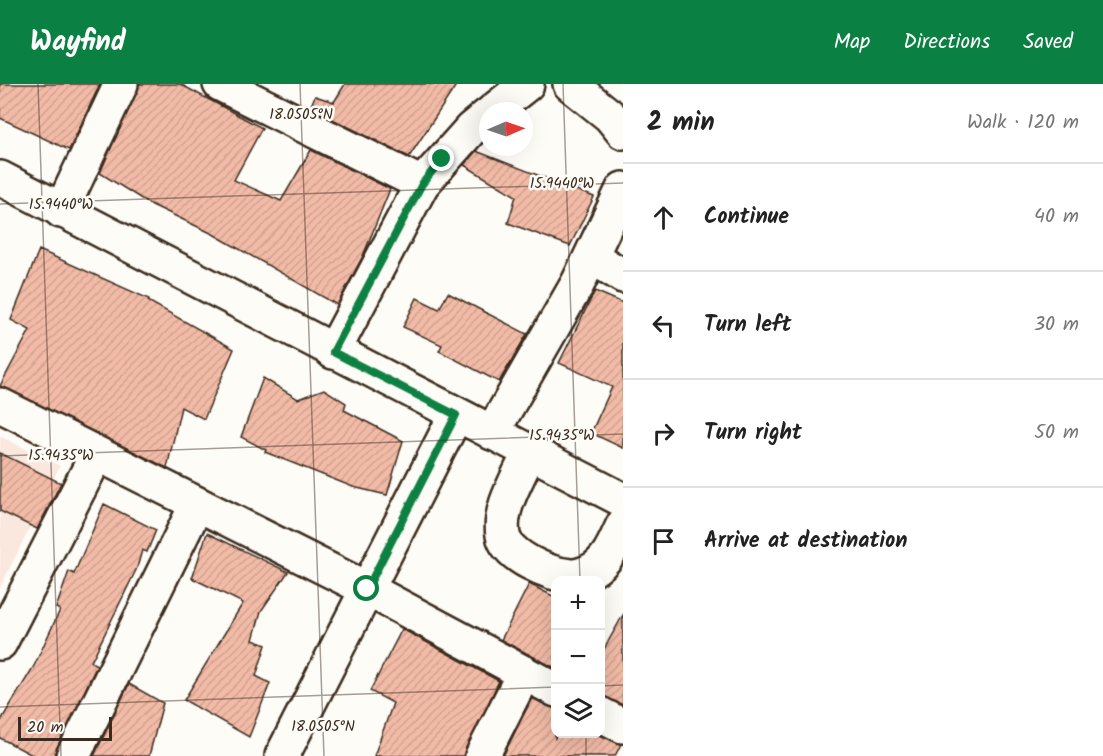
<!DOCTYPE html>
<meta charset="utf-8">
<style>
body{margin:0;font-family:Kalam,sans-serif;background:#f6f6f6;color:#222}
.controls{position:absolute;right:18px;bottom:18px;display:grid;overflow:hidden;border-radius:12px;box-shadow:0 6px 24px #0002}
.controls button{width:54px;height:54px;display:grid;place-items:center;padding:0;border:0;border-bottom:2px solid #e0e0e0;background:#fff;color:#222;font:30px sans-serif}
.compass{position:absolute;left:479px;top:18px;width:54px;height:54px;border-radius:50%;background:#fff;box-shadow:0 6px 24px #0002;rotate:88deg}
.scale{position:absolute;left:18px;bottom:15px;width:94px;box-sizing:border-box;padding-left:6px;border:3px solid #3b2a1e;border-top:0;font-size:16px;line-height:21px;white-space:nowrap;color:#3b2a1e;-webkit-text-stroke:4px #fdfcf7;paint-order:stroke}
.stop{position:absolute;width:18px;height:18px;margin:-14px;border:4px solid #0b8043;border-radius:50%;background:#fff}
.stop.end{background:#0b8043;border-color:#fff;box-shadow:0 2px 6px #0008}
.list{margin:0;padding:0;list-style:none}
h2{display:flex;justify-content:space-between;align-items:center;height:78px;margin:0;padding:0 24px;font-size:26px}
h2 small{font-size:20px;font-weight:400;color:#767676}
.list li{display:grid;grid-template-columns:39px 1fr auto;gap:18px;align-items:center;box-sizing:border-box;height:108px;padding:0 24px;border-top:2px solid #e0e0e0}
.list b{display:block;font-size:22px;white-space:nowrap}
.list em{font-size:20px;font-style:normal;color:#767676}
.icon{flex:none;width:33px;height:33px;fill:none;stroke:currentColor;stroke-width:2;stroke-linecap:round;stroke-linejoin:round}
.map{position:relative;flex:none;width:623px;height:672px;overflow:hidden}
header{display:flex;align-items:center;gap:36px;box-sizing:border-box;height:84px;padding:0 30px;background:#0b8043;color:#fff}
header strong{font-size:28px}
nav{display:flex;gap:33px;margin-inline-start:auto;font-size:21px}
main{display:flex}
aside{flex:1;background:#fff}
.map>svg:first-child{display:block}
</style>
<header>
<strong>Wayfind</strong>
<nav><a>Map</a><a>Directions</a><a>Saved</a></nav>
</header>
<main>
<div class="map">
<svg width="623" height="672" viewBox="0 0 623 672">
<defs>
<pattern id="building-hatch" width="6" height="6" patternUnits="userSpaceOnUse" patternTransform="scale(1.5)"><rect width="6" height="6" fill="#f2bba7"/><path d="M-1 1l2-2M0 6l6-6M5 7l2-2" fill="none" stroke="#d0a18f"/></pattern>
</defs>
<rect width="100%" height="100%" fill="#fdfcf7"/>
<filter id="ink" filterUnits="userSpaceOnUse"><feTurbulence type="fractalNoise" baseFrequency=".0167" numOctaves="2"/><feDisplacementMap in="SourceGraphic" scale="12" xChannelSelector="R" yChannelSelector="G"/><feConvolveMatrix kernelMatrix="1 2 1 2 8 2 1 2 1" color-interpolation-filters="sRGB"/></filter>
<g filter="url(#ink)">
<!-- built -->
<polygon fill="#fae8df" points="0,352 60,382 0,504"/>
<!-- building -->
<g fill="url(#building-hatch)" stroke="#3b2a1e" stroke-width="1.5">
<polygon points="0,0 100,0 69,66 0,34"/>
<polygon points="139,0 180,0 262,44 234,96 281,117 311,66 390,105 363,172 337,221 213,150 148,119 100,89"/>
<polygon points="345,0 457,0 409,73 310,24 315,12 334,18"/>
<polygon points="476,67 594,113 570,162 508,139 516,112 464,81"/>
<polygon points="39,166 149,215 148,217 234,265 204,335 181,323 167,384 0,302 30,246 11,236"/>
<polygon points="595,207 623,219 623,364 591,349 612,303 559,279"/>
<polygon points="448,209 527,250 499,298 439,267 442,261 403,243 417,214 439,225"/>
<polygon points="263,294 298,315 324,305 346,319 344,326 403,357 387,411 353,403 265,368 266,366 241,353"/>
<polygon points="0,369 61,399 37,445 0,427"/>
<polygon points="104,420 156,446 147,468 142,466 137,484 91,578 97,581 54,672 34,672 0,654 0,638 34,582 60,526 56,524 69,487 74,490"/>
<polygon points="207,449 288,488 261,527 253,556 266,561 256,592 270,599 249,653 184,616 243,519 192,494"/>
<polygon points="529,500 555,513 555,584 501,556"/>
<polygon points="623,531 623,621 600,611 600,572"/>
<polygon points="402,545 499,597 463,672 374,672 393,619 370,607"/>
<polygon points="129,600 163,619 149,672 94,672"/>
<polygon points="532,614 555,625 555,654 558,650 597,650 621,660 615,672 503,672"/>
</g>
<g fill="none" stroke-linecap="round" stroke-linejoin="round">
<defs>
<g id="minor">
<polyline points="220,0 422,100"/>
<polyline points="570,0 610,32 623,48"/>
<polyline points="493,27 527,0"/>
<polyline points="0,94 623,416"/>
<polyline points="61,127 121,0"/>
<polyline points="592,173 623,192"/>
<polyline points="333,268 422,100 471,45 488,31"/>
<polyline points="0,321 367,505 556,606"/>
<polyline points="492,349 578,199 623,105"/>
<path d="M529 369C519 393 498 424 503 451 507 473 550 490 570 492 576 493 587 489 592 486 609 476 615 458 623 441"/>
<polyline points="0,559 97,370"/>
<polyline points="600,630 623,642"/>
<polyline points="73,672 197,420"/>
<polyline points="282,672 456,331"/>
<polyline points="482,672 524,589"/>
</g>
</defs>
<!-- minor casing -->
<use href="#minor" stroke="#3b2a1e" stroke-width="38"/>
<!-- minor -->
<use href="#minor" stroke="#fdfcf7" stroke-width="33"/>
</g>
</g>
<g fill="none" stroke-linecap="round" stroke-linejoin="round" filter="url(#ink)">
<!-- route -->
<polyline stroke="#0b8043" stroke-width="8" points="367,505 456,331 333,268 422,100 442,75"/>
</g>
<!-- ticks -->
<path fill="none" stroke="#3b2a1e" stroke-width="1.5" stroke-opacity="0.45" d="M38 0 61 672M300 0 324 672M563 0 580 496M0 120 623 99M0 372 623 350M600 602 623 601M0 623 556 603M586 650V672"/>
<g font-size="15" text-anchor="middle" fill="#3b2a1e" stroke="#fdfcf7" stroke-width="5" stroke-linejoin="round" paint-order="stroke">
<text x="301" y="35">18.0505°N</text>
<text x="562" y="104">15.9440°W</text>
<text x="61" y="125">15.9440°W</text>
<text x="562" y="356">15.9435°W</text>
<text x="61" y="376">15.9435°W</text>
<text x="323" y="647">18.0505°N</text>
</g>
</svg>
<div class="controls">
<button>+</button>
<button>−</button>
<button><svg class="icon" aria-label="layers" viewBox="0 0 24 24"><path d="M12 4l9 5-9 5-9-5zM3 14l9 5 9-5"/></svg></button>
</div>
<svg class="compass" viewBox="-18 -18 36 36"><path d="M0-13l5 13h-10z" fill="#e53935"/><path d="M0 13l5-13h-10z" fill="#767676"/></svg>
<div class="scale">20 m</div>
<div class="stop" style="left:367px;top:505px"></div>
<div class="stop end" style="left:442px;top:75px"></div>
</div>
<aside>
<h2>2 min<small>Walk · 120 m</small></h2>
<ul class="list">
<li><svg class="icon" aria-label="ahead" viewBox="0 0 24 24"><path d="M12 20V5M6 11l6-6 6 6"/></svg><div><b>Continue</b></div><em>40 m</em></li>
<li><svg class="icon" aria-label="left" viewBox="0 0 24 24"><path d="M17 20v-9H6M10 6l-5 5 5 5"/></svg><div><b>Turn left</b></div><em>30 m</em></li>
<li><svg class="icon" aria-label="right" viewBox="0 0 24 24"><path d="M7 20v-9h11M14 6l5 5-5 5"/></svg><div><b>Turn right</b></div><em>50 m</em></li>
<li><svg class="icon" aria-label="arrive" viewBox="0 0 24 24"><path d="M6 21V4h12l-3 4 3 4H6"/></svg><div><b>Arrive at destination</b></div></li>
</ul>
</aside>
</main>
